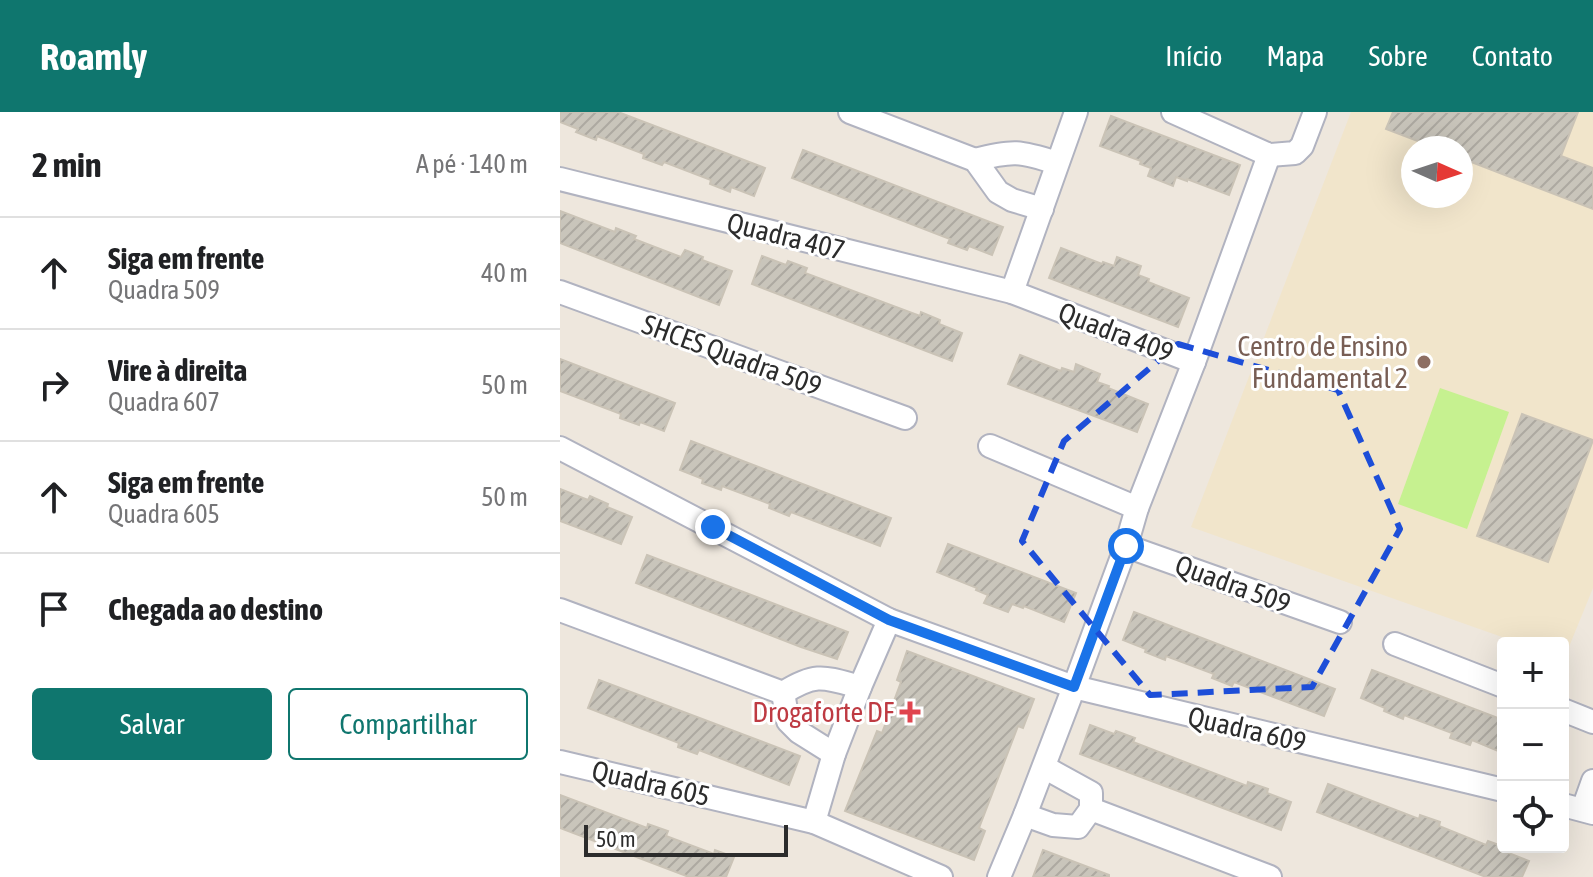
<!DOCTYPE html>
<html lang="pt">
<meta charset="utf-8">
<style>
body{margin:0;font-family:"Asap Condensed",sans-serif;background:#f6f6f6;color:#202124}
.controls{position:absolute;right:24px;bottom:24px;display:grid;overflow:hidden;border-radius:8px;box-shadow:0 8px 32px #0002}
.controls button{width:72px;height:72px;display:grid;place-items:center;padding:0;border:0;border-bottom:2px solid #e0e0e0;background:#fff;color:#202124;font:40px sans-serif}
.compass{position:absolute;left:841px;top:24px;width:72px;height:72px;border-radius:50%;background:#fff;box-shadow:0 8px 32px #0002;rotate:93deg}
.scale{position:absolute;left:24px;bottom:20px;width:204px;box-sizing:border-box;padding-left:8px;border:4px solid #2c2c2c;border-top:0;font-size:22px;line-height:28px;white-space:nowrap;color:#2c2c2c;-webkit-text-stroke:6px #fff;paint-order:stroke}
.stop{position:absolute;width:24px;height:24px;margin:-18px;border:6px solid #1a73e8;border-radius:50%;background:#fff}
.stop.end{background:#1a73e8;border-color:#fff;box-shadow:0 2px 8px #0008}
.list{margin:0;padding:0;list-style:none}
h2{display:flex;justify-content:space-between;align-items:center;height:104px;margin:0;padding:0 32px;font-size:34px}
h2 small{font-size:26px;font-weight:400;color:#757577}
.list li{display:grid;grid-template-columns:52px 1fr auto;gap:24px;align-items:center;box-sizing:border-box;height:112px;padding:0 32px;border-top:2px solid #e0e0e0}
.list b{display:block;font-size:30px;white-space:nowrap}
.list p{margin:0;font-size:26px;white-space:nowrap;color:#757577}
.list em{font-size:26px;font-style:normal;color:#757577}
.actions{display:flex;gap:16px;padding:24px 32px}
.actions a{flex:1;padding:18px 0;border:2px solid #0f766e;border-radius:8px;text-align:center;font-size:28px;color:#0f766e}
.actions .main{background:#0f766e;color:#fff}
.icon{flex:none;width:44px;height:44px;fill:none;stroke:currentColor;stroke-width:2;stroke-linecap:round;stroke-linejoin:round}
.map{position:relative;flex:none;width:1033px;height:765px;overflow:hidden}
header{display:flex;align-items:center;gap:48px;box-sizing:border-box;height:112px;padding:0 40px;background:#0f766e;color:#fff}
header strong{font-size:38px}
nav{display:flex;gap:44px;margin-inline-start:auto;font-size:28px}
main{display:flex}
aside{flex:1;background:#fff}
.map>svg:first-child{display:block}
</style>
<header>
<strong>Roamly</strong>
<nav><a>Início</a><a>Mapa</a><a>Sobre</a><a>Contato</a></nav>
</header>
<main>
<aside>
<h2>2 min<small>A pé · 140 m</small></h2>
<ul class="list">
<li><svg class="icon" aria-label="ahead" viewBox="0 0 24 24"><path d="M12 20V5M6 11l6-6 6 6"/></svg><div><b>Siga em frente</b><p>Quadra 509</p></div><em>40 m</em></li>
<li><svg class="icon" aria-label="right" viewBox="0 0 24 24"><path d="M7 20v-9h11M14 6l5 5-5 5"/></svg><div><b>Vire à direita</b><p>Quadra 607</p></div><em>50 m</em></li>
<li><svg class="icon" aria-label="ahead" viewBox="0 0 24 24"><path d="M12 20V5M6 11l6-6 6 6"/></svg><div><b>Siga em frente</b><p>Quadra 605</p></div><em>50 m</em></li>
<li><svg class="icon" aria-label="arrive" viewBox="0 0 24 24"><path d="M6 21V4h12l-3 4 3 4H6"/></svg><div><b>Chegada ao destino</b></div></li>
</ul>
<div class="actions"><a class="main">Salvar</a><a>Compartilhar</a></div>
</aside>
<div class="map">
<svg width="1033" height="765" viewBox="0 0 1033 765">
<defs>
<pattern id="building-hatch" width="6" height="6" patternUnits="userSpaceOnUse" patternTransform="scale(2)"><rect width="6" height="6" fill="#c9c5bb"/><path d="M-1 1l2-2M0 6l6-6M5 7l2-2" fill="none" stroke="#ada9a1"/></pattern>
</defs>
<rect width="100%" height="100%" fill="#eee7dd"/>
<!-- education -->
<path fill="#f1e5cb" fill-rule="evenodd" d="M791 0H1033V476L1004 547 1003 531H959L631 415ZM853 36H901V84H853Z"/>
<!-- pitch -->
<polygon fill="#c6f190" points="880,276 949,300 907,417 838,392"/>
<!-- building -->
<g fill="url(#building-hatch)" stroke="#cac3b6" stroke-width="2">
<polygon points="0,0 58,0 205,56 194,84 171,75 170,80 150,72 151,68 104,50 102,53 83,46 84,42 37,24 36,28 16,20 18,17 0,10"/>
<polygon points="833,0 1018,0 1001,44 1033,56 1033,97 901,46 901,36 876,36 826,17"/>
<polygon points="551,4 680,53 669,83 627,67 627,69 616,65 613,74 588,64 591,56 580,52 581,49 540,34"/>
<polygon points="243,38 443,115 432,143 409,134 407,138 388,131 390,127 232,66"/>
<polygon points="0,99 55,120 56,116 76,124 74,127 121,145 125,138 143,145 142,148 172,159 159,193 0,131"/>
<polygon points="501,136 542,152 543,150 554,154 557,145 581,154 578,163 589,167 588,170 629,186 618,215 489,166"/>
<polygon points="202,144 226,153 228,149 247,156 245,161 360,204 361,200 380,208 379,212 402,221 392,249 192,172"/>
<polygon points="460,243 501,259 502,256 514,260 516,252 540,262 537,270 549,274 548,276 588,292 577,320 448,272"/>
<polygon points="0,247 115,291 104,319 80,310 79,313 60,306 61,302 0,279"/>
<polygon points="962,302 1033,328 988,450 917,424"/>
<polygon points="131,329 331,406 320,434 231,400 229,404 209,396 210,392 162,374 161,378 142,371 143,367 120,358"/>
<polygon points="0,377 28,388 30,384 48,392 47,395 72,405 61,432 0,409"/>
<polygon points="388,432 516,481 504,510 464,494 463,496 452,492 448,500 424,491 428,483 416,478 417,476 377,460"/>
<polygon points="87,443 288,520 277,547 241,535 76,471"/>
<polygon points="574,500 775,577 764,604 674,570 672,574 652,566 654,562 606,544 605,548 585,540 586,537 563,528"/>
<polygon points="347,539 474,587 463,616 458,614 419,716 425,719 414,748 285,699 317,619 322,621 341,570 337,568"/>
<polygon points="812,558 943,608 943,641 912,628 910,633 890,626 892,621 844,603 843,607 824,599 825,596 801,586"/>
<polygon points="39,568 240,644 229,673 139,638 137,642 118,635 119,631 28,596"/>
<polygon points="530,613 554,622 556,619 575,626 573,630 687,674 688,670 708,677 707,681 731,690 721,718 520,642"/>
<polygon points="768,672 859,707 860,703 880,710 879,714 926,733 928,729 947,736 946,740 969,749 962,765 926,765 757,700"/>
<polygon points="0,683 87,716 88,712 108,719 106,724 154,742 155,738 174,745 166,765 129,765 0,716"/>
<polygon points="483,738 549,763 549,765 473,765"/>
</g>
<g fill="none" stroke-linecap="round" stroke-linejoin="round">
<defs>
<g id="minor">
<polyline points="290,0 415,48 438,80 452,88 482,97"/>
<polyline points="613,0 709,43 735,41 742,34 755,0"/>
<path d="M415 48C453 38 460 39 497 51"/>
<polyline points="0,67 452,180 634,250"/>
<polyline points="0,180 345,306"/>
<polyline points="452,180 516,0"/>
<polyline points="430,334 577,396"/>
<polyline points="0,336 329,508 514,575 943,678"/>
<polyline points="566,434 780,510"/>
<polyline points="0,498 223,581"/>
<polyline points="835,532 943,574"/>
<polyline points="223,581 228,609 239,620 274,642"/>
<path d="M223 581C256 560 264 565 300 575"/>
<polyline points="1003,598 1033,610"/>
<polyline points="0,650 254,710 381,765"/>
<polyline points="1003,693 1033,701"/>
<polyline points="531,697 710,765"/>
<polyline points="1023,697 1033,669"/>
<polyline points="465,703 493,713 518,715 531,697 531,681 484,655"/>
<polyline points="254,710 274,642 300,575 329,508"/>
<polyline points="439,765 465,703 514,575 566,434 577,396 634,250 709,43"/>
</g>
</defs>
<!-- minor casing -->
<use href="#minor" stroke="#b1b3c0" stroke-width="26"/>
<!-- minor -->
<use href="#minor" stroke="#fff" stroke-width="22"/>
</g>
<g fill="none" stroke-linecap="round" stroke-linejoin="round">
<!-- route -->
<polyline stroke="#1a73e8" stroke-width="10" points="153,415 329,508 514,575 566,434"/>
</g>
<!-- marked area -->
<path fill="none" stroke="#1d4ed8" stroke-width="6" stroke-dasharray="16 10" stroke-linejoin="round" d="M618 232 778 278 840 417 752 575 590 583 462 429 504 329Z"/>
<!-- markers -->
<circle fill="#8d6e63" stroke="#fff" stroke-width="3" cx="864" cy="250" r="8"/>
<path fill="#e0444e" stroke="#fff" stroke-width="3" d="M346 588h8v8h8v8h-8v8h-8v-8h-8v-8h8z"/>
<g text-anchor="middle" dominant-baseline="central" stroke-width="6" stroke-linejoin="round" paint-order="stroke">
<!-- street labels -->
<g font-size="28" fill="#2c2c2c" stroke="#fff">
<text transform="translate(226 124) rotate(14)">Quadra 407</text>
<text transform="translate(556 220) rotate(21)">Quadra 409</text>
<text transform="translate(172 243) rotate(20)">SHCES Quadra 509</text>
<text transform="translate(673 472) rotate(20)">Quadra 509</text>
<text transform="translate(687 617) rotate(13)">Quadra 609</text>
<text transform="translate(91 671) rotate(13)">Quadra 605</text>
</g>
<!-- education labels -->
<g font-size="28" fill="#785e54" stroke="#fff" text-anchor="end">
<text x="848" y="234">Centro de Ensino<tspan x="848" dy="32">Fundamental 2</tspan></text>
</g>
<!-- health labels -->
<g font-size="28" fill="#be3a42" stroke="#fff" text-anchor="end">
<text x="334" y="600">Drogaforte DF</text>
</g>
</g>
</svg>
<div class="controls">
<button>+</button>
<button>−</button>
<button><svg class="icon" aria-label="locate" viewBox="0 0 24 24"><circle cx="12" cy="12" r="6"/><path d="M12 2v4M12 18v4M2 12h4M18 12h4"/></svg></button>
</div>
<svg class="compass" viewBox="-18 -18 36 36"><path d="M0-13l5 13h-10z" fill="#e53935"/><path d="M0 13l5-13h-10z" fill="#757577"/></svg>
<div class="scale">50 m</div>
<div class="stop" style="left:566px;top:434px"></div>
<div class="stop end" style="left:153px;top:415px"></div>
</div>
</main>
